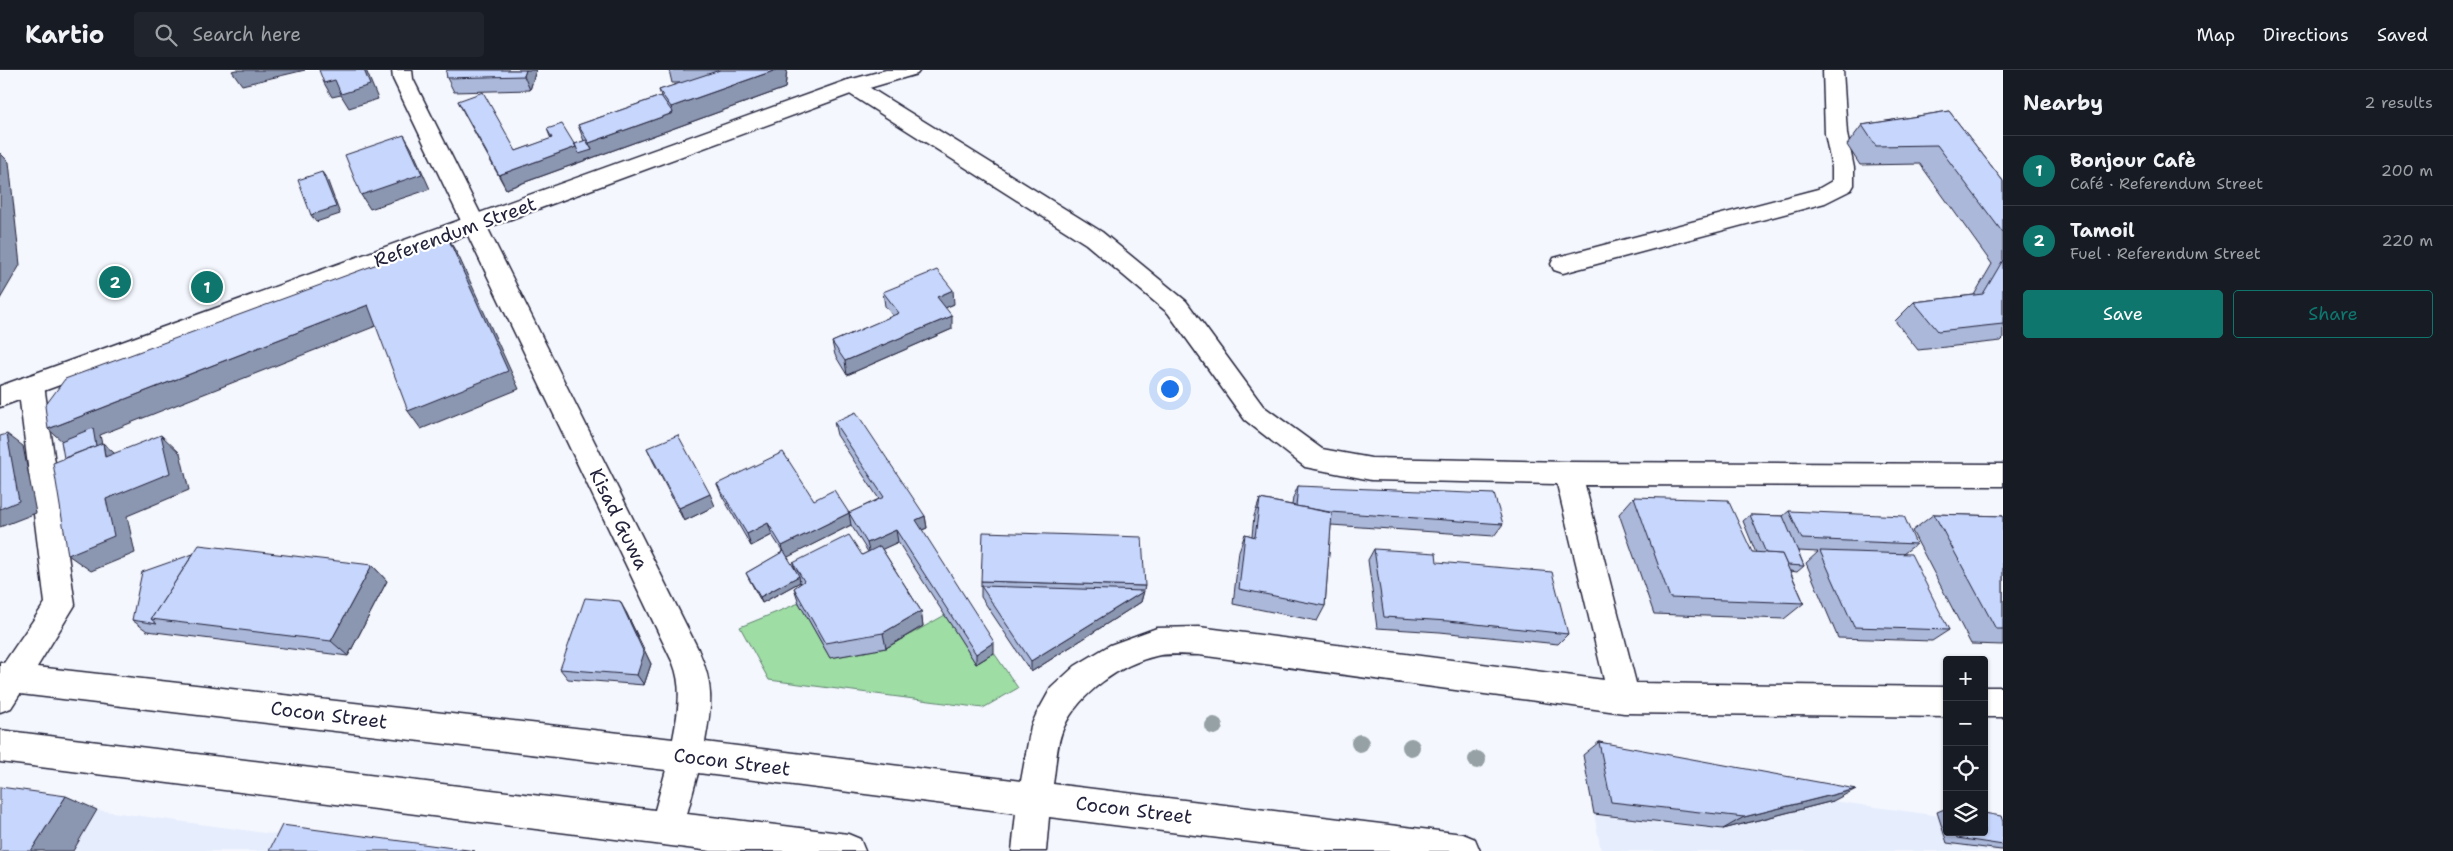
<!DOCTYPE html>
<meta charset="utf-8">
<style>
body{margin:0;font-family:"Shantell Sans",sans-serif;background:#20242c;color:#f1f3f6}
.controls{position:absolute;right:15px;bottom:15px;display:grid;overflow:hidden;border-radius:5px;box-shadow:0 1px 4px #0004}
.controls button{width:45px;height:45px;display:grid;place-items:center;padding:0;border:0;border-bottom:1px solid #363941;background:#171b24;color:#f1f3f6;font:25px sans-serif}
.you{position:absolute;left:1169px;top:318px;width:18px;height:18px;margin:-12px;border:4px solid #fff;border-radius:50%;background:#1a73e8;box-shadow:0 0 0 8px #1a73e833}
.badge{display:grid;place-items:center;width:32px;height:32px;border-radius:50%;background:#0f766e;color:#fff;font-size:16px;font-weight:700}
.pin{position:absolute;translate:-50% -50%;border:2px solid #fff;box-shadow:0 1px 5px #0006}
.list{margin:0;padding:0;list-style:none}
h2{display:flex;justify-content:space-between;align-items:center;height:65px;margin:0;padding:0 20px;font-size:21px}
h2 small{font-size:16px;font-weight:400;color:#9ea1a6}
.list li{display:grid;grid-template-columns:32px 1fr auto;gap:15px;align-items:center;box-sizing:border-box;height:70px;padding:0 20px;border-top:1px solid #363941}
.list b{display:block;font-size:19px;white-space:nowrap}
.list p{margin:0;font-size:16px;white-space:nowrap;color:#9ea1a6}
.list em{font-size:16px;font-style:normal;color:#9ea1a6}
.actions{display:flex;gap:10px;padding:15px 20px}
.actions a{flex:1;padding:11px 0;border:1px solid #0f766e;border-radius:5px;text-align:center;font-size:18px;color:#0f766e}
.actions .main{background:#0f766e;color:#fff}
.icon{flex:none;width:28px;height:28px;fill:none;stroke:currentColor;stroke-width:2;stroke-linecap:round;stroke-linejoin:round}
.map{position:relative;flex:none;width:2003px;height:781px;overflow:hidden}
header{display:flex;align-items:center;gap:30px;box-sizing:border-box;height:70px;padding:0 25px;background:#171b24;border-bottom:1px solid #363941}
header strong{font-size:24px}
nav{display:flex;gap:28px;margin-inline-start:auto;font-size:18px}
.search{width:350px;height:45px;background:#20242c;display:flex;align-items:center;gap:12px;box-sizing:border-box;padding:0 18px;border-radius:5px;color:#9ea1a6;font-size:19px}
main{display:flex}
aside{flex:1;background:#171b24}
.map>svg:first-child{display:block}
</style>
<header>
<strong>Kartio</strong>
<div class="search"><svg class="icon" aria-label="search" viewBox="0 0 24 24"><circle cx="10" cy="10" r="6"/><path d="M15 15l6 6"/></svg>Search here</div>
<nav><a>Map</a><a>Directions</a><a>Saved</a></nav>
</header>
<main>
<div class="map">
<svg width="2003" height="781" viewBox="0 0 2003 781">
<rect width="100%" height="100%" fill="#f4f7fe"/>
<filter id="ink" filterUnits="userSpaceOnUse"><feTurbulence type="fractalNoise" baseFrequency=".02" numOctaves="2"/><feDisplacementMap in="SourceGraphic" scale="10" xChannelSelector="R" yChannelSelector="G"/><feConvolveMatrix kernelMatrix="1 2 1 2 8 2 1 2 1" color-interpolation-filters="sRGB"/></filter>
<g filter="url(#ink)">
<!-- built -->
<g fill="#e6edfd">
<polygon points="1583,685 1833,731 1947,747 1947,762 1984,762 2003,755 2003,781 1601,781"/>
<polygon points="97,740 397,781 73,781"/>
</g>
<!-- green -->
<polygon fill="#9edda4" stroke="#608070" points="799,533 830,588 886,578 945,545 976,594 994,583 1018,618 983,638 769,610 740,557"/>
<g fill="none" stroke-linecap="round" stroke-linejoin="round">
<defs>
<g id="street">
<path d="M392 0H412L413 9 698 579C714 615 712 634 705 672L1021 711 1031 656 1036 645 1051 618 1075 596 1110 575 1157 558 1199 557 1604 610 1557 414 1371 410 1305 397 1245 350 1168 243 1086 174 845 21 842 16 845 11 852 9 859 11 1102 162 1186 231 1263 336 1322 379 1371 388 1568 392 2003 394V416L1585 415 1636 613 1947 617V647L1624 643 1199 585C1186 585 1169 583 1156 586 1120 594 1079 624 1064 657 1056 673 1056 697 1053 714L1463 764 1475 769 1480 781H1324L1049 747 1046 781H1012L1016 743 698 703 687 744 848 764 860 769 865 781H711L0 692V660L655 740 666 700 20 624 11 638 0 642V592L4 593 45 533 18 315 22 308 31 305 40 308 44 315 75 535 37 597 673 669C678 643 683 618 673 593L393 9Z"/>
<polygon points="1823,0 1843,0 1847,64 1854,98 1854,115 1851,120 1825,133 1563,203 1554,200 1551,194 1554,188 1818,119 1832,111 1832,98 1825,64"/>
<rect x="1984" y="617" width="19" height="30"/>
</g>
<polygon id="highway" points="886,0 920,0 917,4 859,21 0,337 0,316 845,11"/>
</defs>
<!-- street casing -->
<use href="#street" stroke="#22223b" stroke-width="3"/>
<!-- highway casing -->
<use href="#highway" stroke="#22223b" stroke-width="3"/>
<!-- street -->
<use href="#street" fill="#fff" fill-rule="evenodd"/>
<!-- highway -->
<use href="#highway" fill="#fff" fill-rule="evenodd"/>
</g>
<!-- trees -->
<g fill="#95a1a4">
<circle cx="1214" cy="656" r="9"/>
<circle cx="1360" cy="673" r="9"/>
<circle cx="1411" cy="677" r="9"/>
<circle cx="1477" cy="690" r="9"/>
</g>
<!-- wall -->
<g fill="#abb8d9" stroke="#22223b" fill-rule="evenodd">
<polygon points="447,0 536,0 530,20 454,22 447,8"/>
<polygon points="669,0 787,0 785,18 506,119 465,45 458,31 516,81 551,69 547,59 575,74 584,71 578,55 661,26 659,20 682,13 672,13"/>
<polygon points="1949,41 2003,111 2003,269 2001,271 1918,280 1895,251 1914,232 1974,225 1992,194 1920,94 1860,95 1847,75 1862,55"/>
<polygon points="883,222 954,234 945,238 952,259 847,305 835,285 832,272 893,246 885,236"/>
<path d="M834 352 925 446 927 458 922 460 994 583 976 594 898 472 882 479 921 541 923 556 886 578 830 588 799 533 794 518 801 513 800 512 762 533 749 509 746 503 783 482 772 465 751 476 722 426 717 414 814 430 849 443 879 429 837 365ZM851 455 868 482 862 485 793 493 796 503 787 487Z"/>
<polygon points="647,378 715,436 684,451 653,391"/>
<polygon points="1298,416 1503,454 1494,466 1331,455 1325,536 1317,551 1233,534 1239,481 1245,464 1252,466 1254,446 1260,429 1292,435 1293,428"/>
<polygon points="1634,427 1752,482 1756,483 1743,451 1750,445 1783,446 1789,441 1916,474 1903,484 1949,560 1932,571 1838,568 1806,493 1818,482 1798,481 1804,496 1797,502 1790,501 1804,533 1784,549 1654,544 1619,444"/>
<polygon points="1934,444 2003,446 2003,575 1971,574 1912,461"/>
<polygon points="1374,479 1568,564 1558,574 1440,562 1377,558 1368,490"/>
<polygon points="372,495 387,511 348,586 147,561 132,550"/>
<polygon points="981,511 1145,516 1141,532 1031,602 981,527"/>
<polygon points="626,542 651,594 644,615 568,609 560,599"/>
<polygon points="1599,672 1833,731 1723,759 1594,744 1583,685"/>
<polygon points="1947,738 1947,762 1984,762 2003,752 2003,780 2001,780 1947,773 1937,742"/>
</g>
<!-- shaded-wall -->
<g fill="#8b96b0" stroke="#22223b">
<polygon points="236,0 305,0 242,15 232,1"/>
<polygon points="364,0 366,0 378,29 349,38 341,25 332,27 324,13"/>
<polygon points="526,0 536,0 530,20 524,6"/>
<polygon points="776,0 787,0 785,18 506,119 499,105 576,77 592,80 589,73 673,43 671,37"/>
<polygon points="404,65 412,79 430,119 370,139 361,125"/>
<polygon points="0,83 9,92 20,195 0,229"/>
<polygon points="322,102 327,109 340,144 316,152 311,145"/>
<polygon points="448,168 459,187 519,319 421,359 408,341"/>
<polygon points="953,220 954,234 938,241 937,227"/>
<polygon points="368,235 381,254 100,365 107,398 69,377 48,359"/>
<polygon points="952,246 952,259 847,305 845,291"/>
<polygon points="7,364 23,376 36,443 0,457 0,439"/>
<polygon points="161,365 180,383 189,420 127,446 135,483 91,501 68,485 106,429"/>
<polygon points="103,373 123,391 105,387"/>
<polygon points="710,424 715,436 684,451 679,438"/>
<polygon points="849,443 851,455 786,488 782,476"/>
<polygon points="925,446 927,458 917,462 916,450"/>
<polygon points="768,453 772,465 751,476 747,464"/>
<polygon points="896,460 898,472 870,485 867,473"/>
<polygon points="372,495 387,511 348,586 331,571"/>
<polygon points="799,506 800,512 762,533 760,527"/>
<polygon points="1144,521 1141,532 1031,602 1031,591"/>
<polygon points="620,531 626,542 651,594 644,615 637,605"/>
<polygon points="921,541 923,556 886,578 883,563"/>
<polygon points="994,572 994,583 976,594 976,584"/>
<polygon points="1856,719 1833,731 1723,759 1744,747"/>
<polygon points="66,726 97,740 73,781 31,781"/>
</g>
<!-- building -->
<g fill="#c7d6fc" stroke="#22223b">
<polygon points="319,0 364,0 370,15 341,24 335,10 324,13"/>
<polygon points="447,0 526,0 524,6 447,8 446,2"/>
<polygon points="720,0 776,0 671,37 659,20"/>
<polygon points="483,22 516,81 552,68 547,59 562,54 576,77 499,105 458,31"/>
<polygon points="661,26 673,43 589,73 578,55"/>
<polygon points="1949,41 2003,111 2003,163 1937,75 1876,76 1862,55"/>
<polygon points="404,65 422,104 361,125 345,85"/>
<polygon points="586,70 592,80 579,84 575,74"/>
<polygon points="322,102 336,137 311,145 298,110"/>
<polygon points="448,168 508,301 408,341 368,235 48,359 45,336 65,309"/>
<polygon points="2003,190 2003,254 1938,261 1914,232 1983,224"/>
<polygon points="937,200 953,220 937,227 952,246 845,291 832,272 899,243 883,222"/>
<polygon points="856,342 925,446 916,450 994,572 976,584 896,460 867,473 849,443 884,427 834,352"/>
<polygon points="93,358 96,376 64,388 61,371"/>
<polygon points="7,364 19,431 0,439 0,366"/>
<polygon points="161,365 170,403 106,429 114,466 68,485 53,393 103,373 105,387"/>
<polygon points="678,365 710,424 679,438 647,378"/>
<polygon points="783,382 814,430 834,420 849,443 782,476 768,453 747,464 717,414"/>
<polygon points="1298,416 1494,424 1503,454 1330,442 1296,436"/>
<polygon points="1634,427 1728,430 1752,482 1782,484 1804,533 1670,528"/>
<polygon points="1260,429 1332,443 1325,536 1239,519 1245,464 1255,467"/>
<polygon points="1789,441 1904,446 1916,474 1802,469"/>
<polygon points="1934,444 2003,446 2003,559 1996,559"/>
<polygon points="1750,445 1783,446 1804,496 1787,495 1782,484 1766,483"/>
<polygon points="983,462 1142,467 1145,516 981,511"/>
<polygon points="849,465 862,485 880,476 921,541 883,563 825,573 794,518 804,511 793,493"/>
<polygon points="199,475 372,495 331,571 151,549"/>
<polygon points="1374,479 1436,483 1437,492 1552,502 1568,564 1448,551 1384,547"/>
<polygon points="784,481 799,506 760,527 746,503"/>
<polygon points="1820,481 1911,484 1949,560 1854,557"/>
<polygon points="193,484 151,549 157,554 132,550 142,502"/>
<polygon points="981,516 1144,521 1031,591"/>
<polygon points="585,528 620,531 644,583 637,605 560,599"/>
<polygon points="1599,672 1856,719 1744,747 1611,732"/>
<polygon points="0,717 66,726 31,781 0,781"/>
<polygon points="1984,743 2001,746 2003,752 2003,775 1957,768 1955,762 1984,762"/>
<polygon points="282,755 475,781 269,781"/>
</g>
</g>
<g text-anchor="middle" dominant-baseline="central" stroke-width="4.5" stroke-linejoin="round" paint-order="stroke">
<!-- street labels -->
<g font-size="19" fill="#22223b" stroke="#fff">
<text transform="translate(455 162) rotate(-20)">Referendum Street</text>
<text transform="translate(619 449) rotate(64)">Kisad Guwa</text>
<text transform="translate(329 645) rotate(7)">Cocon Street</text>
<text transform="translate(732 692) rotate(7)">Cocon Street</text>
<text transform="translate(1134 740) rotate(7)">Cocon Street</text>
</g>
</g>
</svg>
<div class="controls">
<button>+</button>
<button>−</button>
<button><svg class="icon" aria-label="locate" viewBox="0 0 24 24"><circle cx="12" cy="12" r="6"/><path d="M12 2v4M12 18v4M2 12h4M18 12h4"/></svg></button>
<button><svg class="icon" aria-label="layers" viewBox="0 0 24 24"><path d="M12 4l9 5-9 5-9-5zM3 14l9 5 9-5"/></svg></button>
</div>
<div class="you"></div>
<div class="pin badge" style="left:207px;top:217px">1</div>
<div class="pin badge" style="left:115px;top:212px">2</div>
</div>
<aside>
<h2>Nearby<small>2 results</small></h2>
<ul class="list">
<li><span class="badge">1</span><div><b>Bonjour Cafè</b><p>Café · Referendum Street</p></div><em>200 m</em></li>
<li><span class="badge">2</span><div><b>Tamoil</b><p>Fuel · Referendum Street</p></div><em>220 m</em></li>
</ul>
<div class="actions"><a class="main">Save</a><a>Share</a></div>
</aside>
</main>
